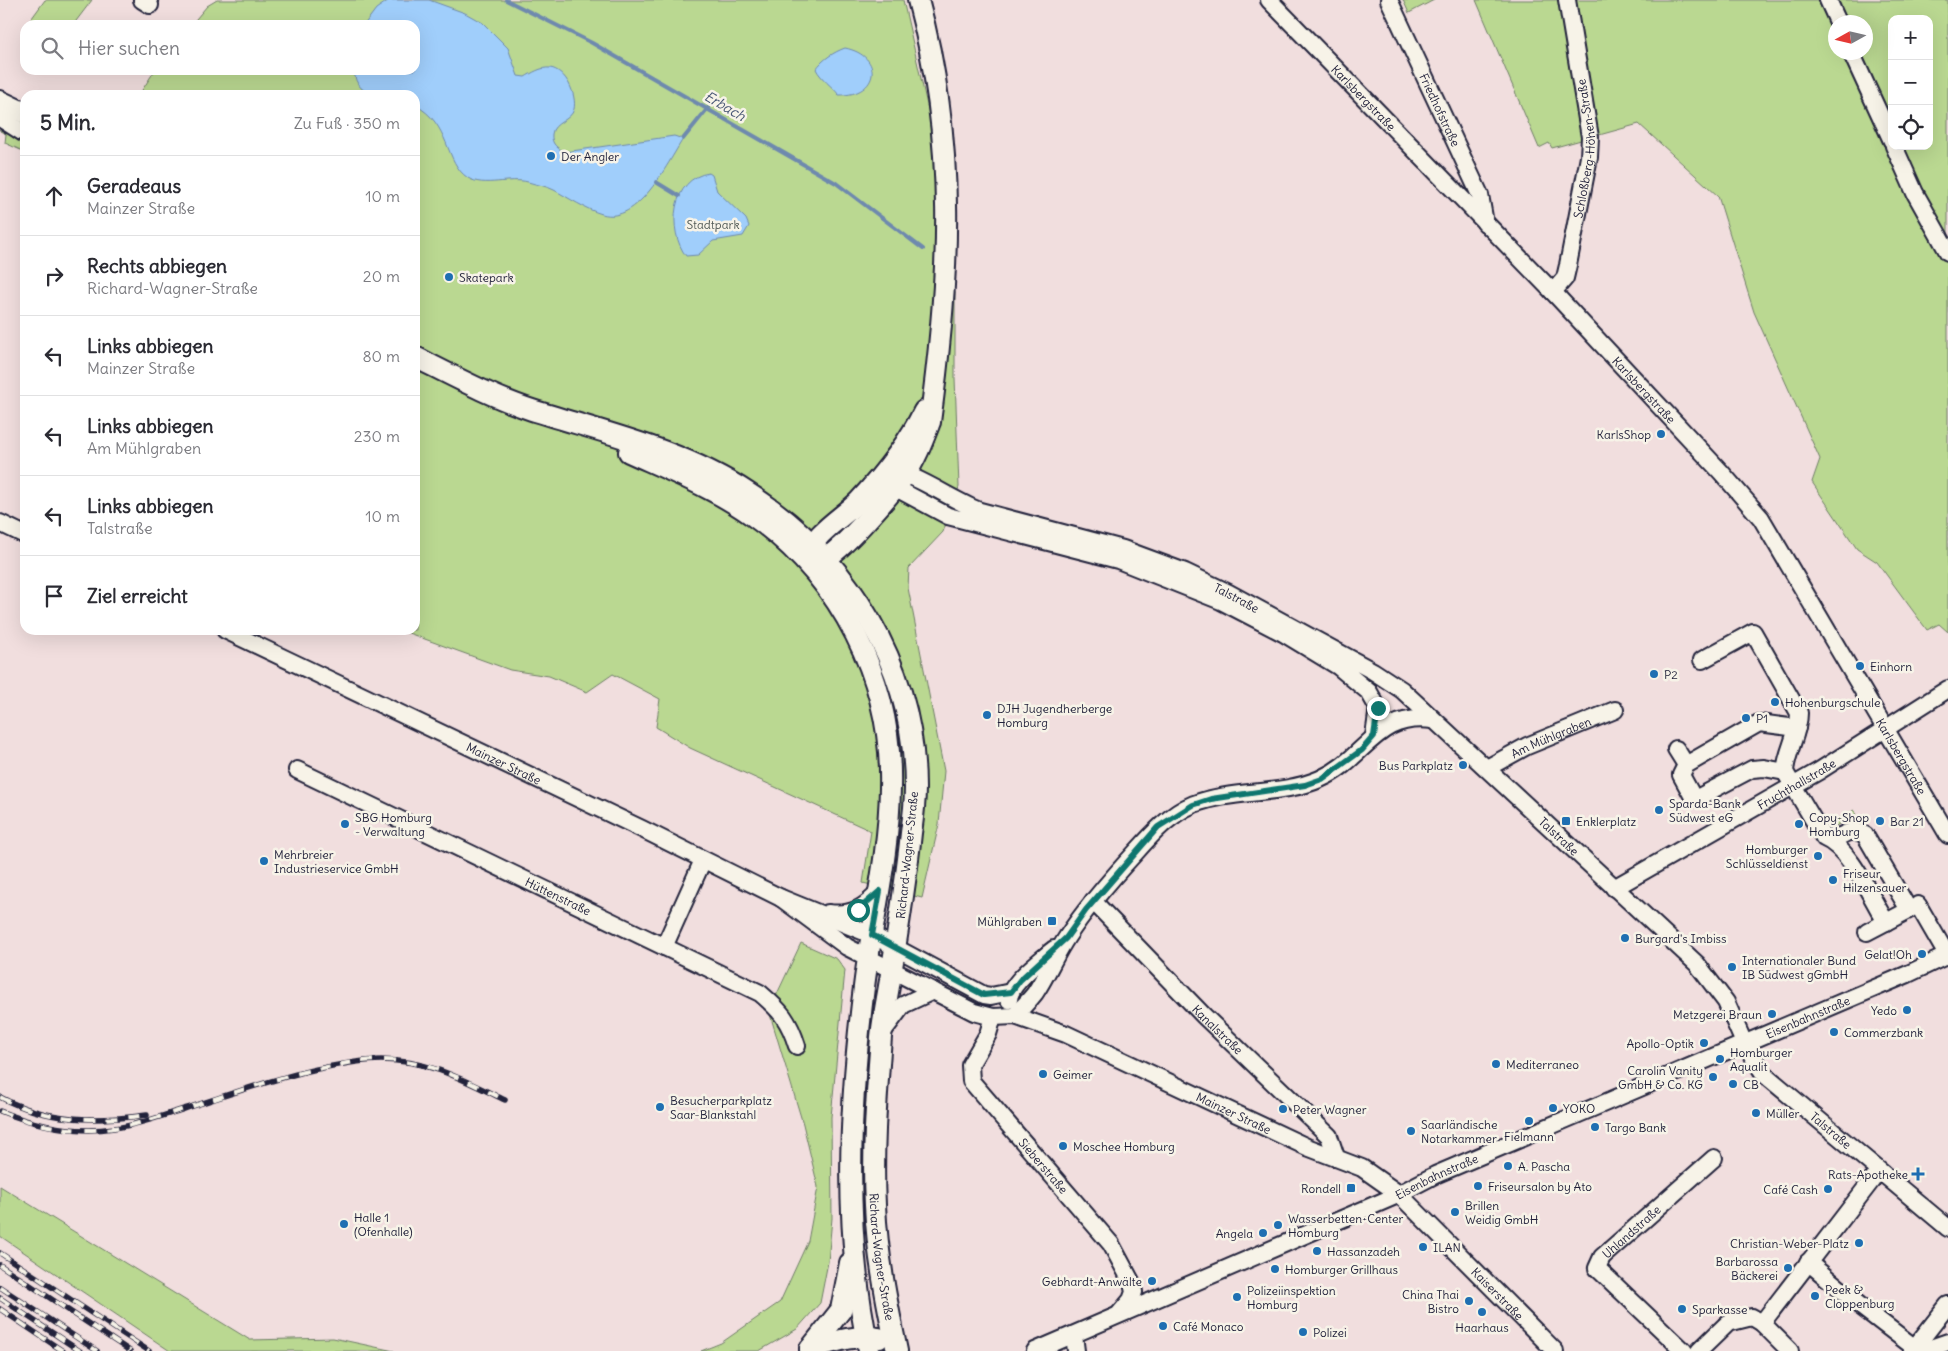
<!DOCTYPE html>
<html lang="de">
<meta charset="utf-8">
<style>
body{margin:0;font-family:Delius,sans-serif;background:#f2f2f3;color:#2b2b33}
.controls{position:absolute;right:15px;top:15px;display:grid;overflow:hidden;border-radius:10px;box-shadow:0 5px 20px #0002}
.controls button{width:45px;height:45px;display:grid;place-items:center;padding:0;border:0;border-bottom:1px solid #e1e1e2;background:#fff;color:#2b2b33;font:25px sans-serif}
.compass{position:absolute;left:1828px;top:15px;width:45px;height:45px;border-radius:50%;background:#fff;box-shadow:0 5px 20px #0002;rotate:262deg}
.stop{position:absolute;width:15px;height:15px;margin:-11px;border:4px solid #0f766e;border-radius:50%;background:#fff}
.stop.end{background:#0f766e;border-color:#fff;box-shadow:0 1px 5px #0008}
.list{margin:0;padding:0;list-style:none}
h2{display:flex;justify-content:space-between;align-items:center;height:65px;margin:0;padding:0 20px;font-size:21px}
h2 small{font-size:16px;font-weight:400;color:#7c7c81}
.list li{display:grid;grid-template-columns:32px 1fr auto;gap:15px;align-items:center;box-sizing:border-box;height:80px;padding:0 20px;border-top:1px solid #e1e1e2}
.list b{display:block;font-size:19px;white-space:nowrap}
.list p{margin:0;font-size:16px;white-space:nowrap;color:#7c7c81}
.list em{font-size:16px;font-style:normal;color:#7c7c81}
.icon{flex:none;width:28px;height:28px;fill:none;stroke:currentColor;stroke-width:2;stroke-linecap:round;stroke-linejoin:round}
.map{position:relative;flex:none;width:1948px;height:1351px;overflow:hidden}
.search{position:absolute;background:#fff;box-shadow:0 5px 20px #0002;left:20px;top:20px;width:400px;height:55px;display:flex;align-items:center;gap:12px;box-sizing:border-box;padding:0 18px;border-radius:15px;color:#7c7c81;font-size:19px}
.panel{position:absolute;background:#fff;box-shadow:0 5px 20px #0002;left:20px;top:90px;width:400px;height:545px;border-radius:15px}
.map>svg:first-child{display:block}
</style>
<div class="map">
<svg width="1948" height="1351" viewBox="0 0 1948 1351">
<rect width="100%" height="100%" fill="#f1dede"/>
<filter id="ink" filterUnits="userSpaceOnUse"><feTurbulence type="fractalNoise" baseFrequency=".02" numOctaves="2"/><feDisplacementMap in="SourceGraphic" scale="10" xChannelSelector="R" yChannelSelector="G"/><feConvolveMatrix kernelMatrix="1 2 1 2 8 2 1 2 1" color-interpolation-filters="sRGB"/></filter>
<g filter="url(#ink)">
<!-- green -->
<g fill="#bad891" stroke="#6e7d66" fill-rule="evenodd">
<polygon points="45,0 92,0 73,25 33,25 29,22"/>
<polygon points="217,0 903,0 932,127 937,187 936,280 955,292 955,378 959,487 943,532 909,568 908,588 944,771 939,824 922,898 863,883 871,831 690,748 656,727 660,699 613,674 587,692 549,676 510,670 400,630 415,630 415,95 139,95 155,70 415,70 415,25 191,25 207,6"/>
<polygon points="1403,0 1434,0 1409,13"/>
<path d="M1476 0H1948V632L1939 624 1927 630 1877 562 1857 549 1812 482 1820 459 1754 312 1718 196 1639 124 1552 148 1549 143 1539 148ZM1892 19H1929V146H1892ZM1836 22H1866V52H1836Z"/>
<polygon points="0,93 25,102 25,152 5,143 6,134 0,131"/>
<polygon points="1854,810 1856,814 1834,827 1832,823"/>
<polygon points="801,943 837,959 845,970 831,1117 832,1218 828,1262 820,1303 797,1329 759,1351 701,1351 721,1343 780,1302 808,1241 818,1187 803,1124 769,1011"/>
<polygon points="0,1186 250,1340 333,1338 394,1351 170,1351 0,1236"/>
</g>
<!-- water -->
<g fill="#a0cefb" stroke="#6e89ae">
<path d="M389 0H429L465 13 483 23 508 48 518 76 525 77C532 73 541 67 550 68 566 70 577 95 574 109 571 121 553 122 552 134 551 144 557 148 565 152L674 136 683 139C667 164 638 225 602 214 585 209 569 198 554 190 547 186 537 185 528 182 510 177 484 188 468 178 444 162 451 124 415 105V95C391 95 356 103 354 70H415V25H364L376 9Z"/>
<path d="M845 48C885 56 879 96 839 95 832 86 821 79 816 69 823 59 834 52 845 48Z"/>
<path d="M709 173 712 175 717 191 746 219 749 226 743 236 713 241 698 255 686 256C667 231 671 178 709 173Z"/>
</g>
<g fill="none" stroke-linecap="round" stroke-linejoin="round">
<!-- stream -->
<g stroke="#6e89ae" stroke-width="4">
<polyline points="506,0 592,43 836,183 923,249"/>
<polyline points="683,139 708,108"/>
<polyline points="656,182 679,196"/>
</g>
<defs>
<g id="minor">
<polyline points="142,0 150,5"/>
<path id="s1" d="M1269 0 1553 292 1721 472 1761 518 1948 835"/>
<path id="s2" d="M1389 0 1480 195 1485 223"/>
<polyline points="1828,0 1838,22"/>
<polyline points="1851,52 1892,141"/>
<polyline points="0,118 25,134"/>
<polyline points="1894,146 1915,193 1948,252"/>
<path id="s3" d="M1553 292 1565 278 1568 265 1589 157 1590 137 1567 0"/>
<polyline points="0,523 25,535"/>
<path id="s4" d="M225 630 642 829 781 898 872 935 984 995 991 996 1011 992"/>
<path d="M1702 660 1753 632 1799 713C1799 734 1786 752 1785 772L1824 838C1850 848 1871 898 1886 922"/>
<path id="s5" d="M1374 736 1378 708 1369 692 1339 667 1283 633 1221 601 1118 560 948 516 894 487 887 470C910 470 955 502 980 511L1123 549 1185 572 1229 593 1373 671 1402 690 1697 964 1726 1002 1744 1043 1764 1074 1948 1228"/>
<polyline points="1676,749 1686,765"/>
<path id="s6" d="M1487 768 1527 746 1615 710"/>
<path id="s7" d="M297 770 760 993C781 1011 789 1020 797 1046"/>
<polyline points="1785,772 1764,768 1752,769 1697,798 1693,797 1681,775 1686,765 1759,723 1797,728"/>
<path d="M1833 841C1843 834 1854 827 1865 835L1909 910 1867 932"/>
<path id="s8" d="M1614 888 1819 771 1948 689"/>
<path id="s9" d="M781 898 847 947 974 1012 993 1017 1015 1016 1066 1034 1307 1147 1362 1168 1399 1194 1555 1351"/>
<path id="s10" d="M1093 901 1204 1016 1329 1136 1336 1157"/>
<polyline points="1918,905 1947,955"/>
<path d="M828 913C852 916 864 908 880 891"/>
<polyline points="664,947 703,860"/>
<path d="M1009 1000C1009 983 1041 960 1054 949"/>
<path d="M1015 1016C1021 1008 1029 1001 1035 993 1047 975 1055 955 1067 937 1087 906 1112 878 1136 852 1153 833 1170 814 1194 804 1234 789 1281 796 1320 779 1366 759 1375 712 1433 720"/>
<path id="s11" d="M993 1017 988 1034 970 1065 971 1081 1111 1244 1132 1283 1134 1292 1131 1300 1120 1313"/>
<polyline points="882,1033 903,1005 933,991"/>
<polyline points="1808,1262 1859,1305 1915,1348"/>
<polyline points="1762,1323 1872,1180"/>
<polyline points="1074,1335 1076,1351"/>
<path id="s12" d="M1035 1351 1393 1197 1435 1175 1908 974 1948 955"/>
<path id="s13" d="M1684 1351 1597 1268 1602 1257 1714 1158"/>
<polyline points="1699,1351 1728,1323 1752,1317 1762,1323 1790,1351"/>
<polyline points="1912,1351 1948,1305"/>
<polyline points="1922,1351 1948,1342"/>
</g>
<g id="major">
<polyline points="0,101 25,113"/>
<path id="s14" d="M415 357C453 376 492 397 532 410 605 433 683 450 748 493 849 558 915 667 915 788 915 803 913 819 911 833 906 882 898 931 890 980 887 999 883 1018 881 1037 877 1092 872 1150 875 1205 877 1253 887 1304 897 1351"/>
<path d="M629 452C671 471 714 488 752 515 841 578 893 680 890 788 889 856 872 921 864 987 849 1108 843 1232 869 1351"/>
<path d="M807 556C814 533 842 518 859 501 884 474 908 444 924 411"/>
<path d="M813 561C816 561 821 560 824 559 842 551 892 492 905 475 916 459 923 440 930 422 950 276 957 144 918 0"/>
<polyline points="810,1349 841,1310 850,1263"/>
<path d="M810 1349C833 1342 855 1334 879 1338"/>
</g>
</defs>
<!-- minor casing -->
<use href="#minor" stroke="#22223b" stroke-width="20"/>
<!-- major casing -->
<use href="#major" stroke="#22223b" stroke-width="24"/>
<!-- minor -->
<use href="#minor" stroke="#f7f3e8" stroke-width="16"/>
<!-- major -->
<use href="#major" stroke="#f7f3e8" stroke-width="20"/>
<defs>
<g id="rail">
<path d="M0 1097C47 1122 95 1122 147 1115"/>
<path d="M0 1111C37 1126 74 1134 114 1128 138 1125 161 1116 184 1109 228 1095 271 1079 317 1069 338 1065 359 1060 381 1060 429 1060 464 1080 505 1100"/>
<polyline points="0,1253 149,1351"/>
<polyline points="0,1265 130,1351"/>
<polyline points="0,1287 97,1351"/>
<polyline points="0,1298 80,1351"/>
<polyline points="0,1309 63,1351"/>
</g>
</defs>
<!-- rail casing -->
<use href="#rail" stroke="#22223b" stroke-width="5.5"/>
<!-- rail -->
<use href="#rail" stroke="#f7f3e8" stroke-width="4" stroke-dasharray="11" stroke-linecap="butt"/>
</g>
</g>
<g fill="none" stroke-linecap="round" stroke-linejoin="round" filter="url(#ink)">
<!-- route -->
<polyline stroke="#0f766e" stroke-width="6" points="858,910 880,891 872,935 984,995 1011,992 1020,980 1066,938 1086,910 1158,827 1193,805 1211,799 1305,785 1322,779 1362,750 1374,736 1378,708"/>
</g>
<!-- markers -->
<g fill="#1f6fb2" stroke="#f7f3e8" stroke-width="2">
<circle cx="551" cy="156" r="5"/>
<circle cx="449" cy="277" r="5"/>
<circle cx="1661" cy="434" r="5"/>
<circle cx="1860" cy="666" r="5"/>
<circle cx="1654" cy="674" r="5"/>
<circle cx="1775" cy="702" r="5"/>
<circle cx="987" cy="715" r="5"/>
<circle cx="1746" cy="718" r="5"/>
<circle cx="1463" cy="765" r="5"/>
<circle cx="1659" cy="810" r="5"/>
<rect x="1561" y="816" width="10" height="10" rx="2.5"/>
<circle cx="1880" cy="821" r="5"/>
<circle cx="345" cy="824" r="5"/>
<circle cx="1799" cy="824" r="5"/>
<circle cx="1818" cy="856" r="5"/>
<circle cx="264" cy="861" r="5"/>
<circle cx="1833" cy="880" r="5"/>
<rect x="1047" y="916" width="10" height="10" rx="2.5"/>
<circle cx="1625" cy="938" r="5"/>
<circle cx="1922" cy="954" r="5"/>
<circle cx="1732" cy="967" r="5"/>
<circle cx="1907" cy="1010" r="5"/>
<circle cx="1772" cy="1014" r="5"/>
<circle cx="1834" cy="1032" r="5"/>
<circle cx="1704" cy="1043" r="5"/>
<circle cx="1720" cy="1059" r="5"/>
<circle cx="1496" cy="1064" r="5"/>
<circle cx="1043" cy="1074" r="5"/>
<circle cx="1713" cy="1077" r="5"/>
<circle cx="1733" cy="1084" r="5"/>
<circle cx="660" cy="1107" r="5"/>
<circle cx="1553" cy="1108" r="5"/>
<circle cx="1283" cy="1109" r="5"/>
<circle cx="1756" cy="1113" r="5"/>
<circle cx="1529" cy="1121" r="5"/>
<circle cx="1595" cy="1127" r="5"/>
<circle cx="1411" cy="1131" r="5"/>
<circle cx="1063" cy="1146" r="5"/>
<circle cx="1508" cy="1166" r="5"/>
<path d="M1915.5 1166.5h5v5h5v5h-5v5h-5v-5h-5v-5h5z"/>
<circle cx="1478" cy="1186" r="5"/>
<rect x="1346" y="1183" width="10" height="10" rx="2.5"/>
<circle cx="1828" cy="1189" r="5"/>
<circle cx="1455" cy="1212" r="5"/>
<circle cx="344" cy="1224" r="5"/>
<circle cx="1278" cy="1225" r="5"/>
<circle cx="1263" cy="1233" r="5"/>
<circle cx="1859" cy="1243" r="5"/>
<circle cx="1423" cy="1247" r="5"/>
<circle cx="1317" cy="1251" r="5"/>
<circle cx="1788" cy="1268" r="5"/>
<circle cx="1275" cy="1269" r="5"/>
<circle cx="1152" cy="1281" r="5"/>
<circle cx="1815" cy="1296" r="5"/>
<circle cx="1237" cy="1297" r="5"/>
<circle cx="1469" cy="1301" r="5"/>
<circle cx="1682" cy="1309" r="5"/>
<circle cx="1482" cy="1312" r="5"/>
<circle cx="1163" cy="1326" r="5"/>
<circle cx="1303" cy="1332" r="5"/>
</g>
<g text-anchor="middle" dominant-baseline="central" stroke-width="5" stroke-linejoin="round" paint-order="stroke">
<!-- street labels -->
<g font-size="12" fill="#22223b" stroke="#f7f3e8">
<text stroke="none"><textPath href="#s1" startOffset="136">Karlsbergstraße</textPath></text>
<text stroke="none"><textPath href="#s2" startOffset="121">Friedhofstraße</textPath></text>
<text stroke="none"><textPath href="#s3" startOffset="150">Schloßberg-Höhen-Straße</textPath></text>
<text stroke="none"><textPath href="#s1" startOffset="541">Karlsbergstraße</textPath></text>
<text stroke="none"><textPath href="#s5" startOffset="961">Talstraße</textPath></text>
<text stroke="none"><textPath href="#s6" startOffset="71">Am Mühlgraben</textPath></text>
<text stroke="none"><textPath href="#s1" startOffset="991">Karlsbergstraße</textPath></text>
<text stroke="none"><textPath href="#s4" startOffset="309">Mainzer Straße</textPath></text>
<text stroke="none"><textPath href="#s8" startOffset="210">Fruchthallstraße</textPath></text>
<text stroke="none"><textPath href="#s5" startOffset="1365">Talstraße</textPath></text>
<text transform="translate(907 855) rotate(-84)">Richard-Wagner-Straße</text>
<text stroke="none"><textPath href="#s7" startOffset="290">Hüttenstraße</textPath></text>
<text stroke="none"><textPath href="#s12" startOffset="842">Eisenbahnstraße</textPath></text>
<text stroke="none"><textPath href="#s10" startOffset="179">Kanalstraße</textPath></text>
<text stroke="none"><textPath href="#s9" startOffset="506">Mainzer Straße</textPath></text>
<text stroke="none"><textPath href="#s5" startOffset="1770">Talstraße</textPath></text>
<text stroke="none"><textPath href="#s11" startOffset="181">Sieberstraße</textPath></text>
<text stroke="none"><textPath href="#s12" startOffset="438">Eisenbahnstraße</textPath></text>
<text stroke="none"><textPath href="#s13" startOffset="171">Uhlandstraße</textPath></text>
<text stroke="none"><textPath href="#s14" startOffset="1186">Richard-Wagner-Straße</textPath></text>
<text stroke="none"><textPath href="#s9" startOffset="831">Kaiserstraße</textPath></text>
</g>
<!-- poi labels -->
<g font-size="12" fill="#22223b" stroke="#f7f3e8" text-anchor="start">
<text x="561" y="156">Der Angler</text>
<text x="459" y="277">Skatepark</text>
<text x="1651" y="434" text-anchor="end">KarlsShop</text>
<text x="1870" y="666">Einhorn</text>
<text x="1664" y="674">P2</text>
<text x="1785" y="702">Hohenburgschule</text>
<text x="997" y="708">DJH Jugendherberge<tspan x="997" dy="14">Homburg</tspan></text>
<text x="1756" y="718">P1</text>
<text x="1453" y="765" text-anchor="end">Bus Parkplatz</text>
<text x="1669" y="803">Sparda-Bank<tspan x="1669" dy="14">Südwest eG</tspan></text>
<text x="355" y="817">SBG Homburg<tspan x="355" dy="14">- Verwaltung</tspan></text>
<text x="1809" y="817">Copy-Shop<tspan x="1809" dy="14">Homburg</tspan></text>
<text x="1576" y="821">Enklerplatz</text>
<text x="1890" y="821">Bar 21</text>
<text x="1808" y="849" text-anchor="end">Homburger<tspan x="1808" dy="14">Schlüsseldienst</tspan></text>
<text x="274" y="854">Mehrbreier<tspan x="274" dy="14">Industrieservice GmbH</tspan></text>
<text x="1843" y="873">Friseur<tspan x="1843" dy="14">Hilzensauer</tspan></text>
<text x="1042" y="921" text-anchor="end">Mühlgraben</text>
<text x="1635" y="938">Burgard's Imbiss</text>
<text x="1912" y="954" text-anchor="end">Gelat!Oh</text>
<text x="1742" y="960">Internationaler Bund<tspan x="1742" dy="14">IB Südwest gGmbH</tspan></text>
<text x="1897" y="1010" text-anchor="end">Yedo</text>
<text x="1762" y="1014" text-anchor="end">Metzgerei Braun</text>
<text x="1844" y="1032">Commerzbank</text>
<text x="1694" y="1043" text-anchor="end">Apollo-Optik</text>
<text x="1730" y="1052">Homburger<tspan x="1730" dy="14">Aqualit</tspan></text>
<text x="1506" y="1064">Mediterraneo</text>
<text x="1703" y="1070" text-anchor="end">Carolin Vanity<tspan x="1703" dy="14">GmbH &amp; Co. KG</tspan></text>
<text x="1053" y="1074">Geimer</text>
<text x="1743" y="1084">CB</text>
<text x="670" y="1100">Besucherparkplatz<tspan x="670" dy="14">Saar-Blankstahl</tspan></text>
<text x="1563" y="1108">YOKO</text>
<text x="1293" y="1109">Peter Wagner</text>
<text x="1766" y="1113">Müller</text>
<text x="1421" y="1124">Saarländische<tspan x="1421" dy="14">Notarkammer</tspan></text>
<text x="1605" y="1127">Targo Bank</text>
<text x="1529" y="1136" text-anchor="middle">Fielmann</text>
<text x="1073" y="1146">Moschee Homburg</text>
<text x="1518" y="1166">A. Pascha</text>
<text x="1908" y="1174" text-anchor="end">Rats-Apotheke</text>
<text x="1488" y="1186">Friseursalon by Ato</text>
<text x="1341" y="1188" text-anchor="end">Rondell</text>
<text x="1818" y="1189" text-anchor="end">Café Cash</text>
<text x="1465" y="1205">Brillen<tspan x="1465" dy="14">Weidig GmbH</tspan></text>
<text x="354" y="1217">Halle 1<tspan x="354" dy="14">(Ofenhalle)</tspan></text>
<text x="1288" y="1218">Wasserbetten-Center<tspan x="1288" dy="14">Homburg</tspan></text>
<text x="1253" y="1233" text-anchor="end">Angela</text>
<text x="1849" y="1243" text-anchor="end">Christian-Weber-Platz</text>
<text x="1433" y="1247">ILAN</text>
<text x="1327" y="1251">Hassanzadeh</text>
<text x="1778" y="1261" text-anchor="end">Barbarossa<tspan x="1778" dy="14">Bäckerei</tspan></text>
<text x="1285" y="1269">Homburger Grillhaus</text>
<text x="1142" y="1281" text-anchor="end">Gebhardt-Anwälte</text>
<text x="1825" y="1289">Peek &amp;<tspan x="1825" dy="14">Cloppenburg</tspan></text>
<text x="1247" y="1290">Polizeiinspektion<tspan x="1247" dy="14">Homburg</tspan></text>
<text x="1459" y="1294" text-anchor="end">China Thai<tspan x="1459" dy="14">Bistro</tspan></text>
<text x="1692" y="1309">Sparkasse</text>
<text x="1173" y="1326">Café Monaco</text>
<text x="1482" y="1327" text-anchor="middle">Haarhaus</text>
<text x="1313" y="1332">Polizei</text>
</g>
<!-- park labels -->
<g font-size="12" fill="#505955" stroke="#f7f3e8">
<text x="713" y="224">Stadtpark</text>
</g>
<!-- water labels -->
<g font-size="14" font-style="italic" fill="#485675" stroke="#f7f3e8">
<text transform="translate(725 106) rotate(30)">Erbach</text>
</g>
</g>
</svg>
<div class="controls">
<button>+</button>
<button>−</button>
<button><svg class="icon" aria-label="locate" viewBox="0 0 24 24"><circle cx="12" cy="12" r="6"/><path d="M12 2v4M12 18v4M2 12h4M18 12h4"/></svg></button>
</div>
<svg class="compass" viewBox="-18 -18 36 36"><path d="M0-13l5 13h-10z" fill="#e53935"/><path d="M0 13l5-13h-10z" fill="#7c7c81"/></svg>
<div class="stop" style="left:858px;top:910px"></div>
<div class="stop end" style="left:1378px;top:708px"></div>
<div class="search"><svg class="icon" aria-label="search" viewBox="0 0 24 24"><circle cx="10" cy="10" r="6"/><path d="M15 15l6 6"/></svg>Hier suchen</div>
<section class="panel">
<h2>5 Min.<small>Zu Fuß · 350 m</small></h2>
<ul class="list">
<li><svg class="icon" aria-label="ahead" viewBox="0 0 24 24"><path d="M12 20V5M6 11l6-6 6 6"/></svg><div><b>Geradeaus</b><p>Mainzer Straße</p></div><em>10 m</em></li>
<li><svg class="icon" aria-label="right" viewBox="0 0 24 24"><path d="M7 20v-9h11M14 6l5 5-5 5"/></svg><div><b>Rechts abbiegen</b><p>Richard-Wagner-Straße</p></div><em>20 m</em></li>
<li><svg class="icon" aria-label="left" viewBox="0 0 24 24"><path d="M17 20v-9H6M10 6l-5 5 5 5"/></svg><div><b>Links abbiegen</b><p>Mainzer Straße</p></div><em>80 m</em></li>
<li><svg class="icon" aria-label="left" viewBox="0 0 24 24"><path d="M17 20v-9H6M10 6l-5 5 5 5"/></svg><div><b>Links abbiegen</b><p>Am Mühlgraben</p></div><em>230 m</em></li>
<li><svg class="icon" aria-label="left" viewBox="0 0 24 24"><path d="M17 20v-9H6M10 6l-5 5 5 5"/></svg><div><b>Links abbiegen</b><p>Talstraße</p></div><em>10 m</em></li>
<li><svg class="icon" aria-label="arrive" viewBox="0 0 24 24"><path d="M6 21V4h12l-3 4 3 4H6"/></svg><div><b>Ziel erreicht</b></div></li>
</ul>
</section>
</div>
